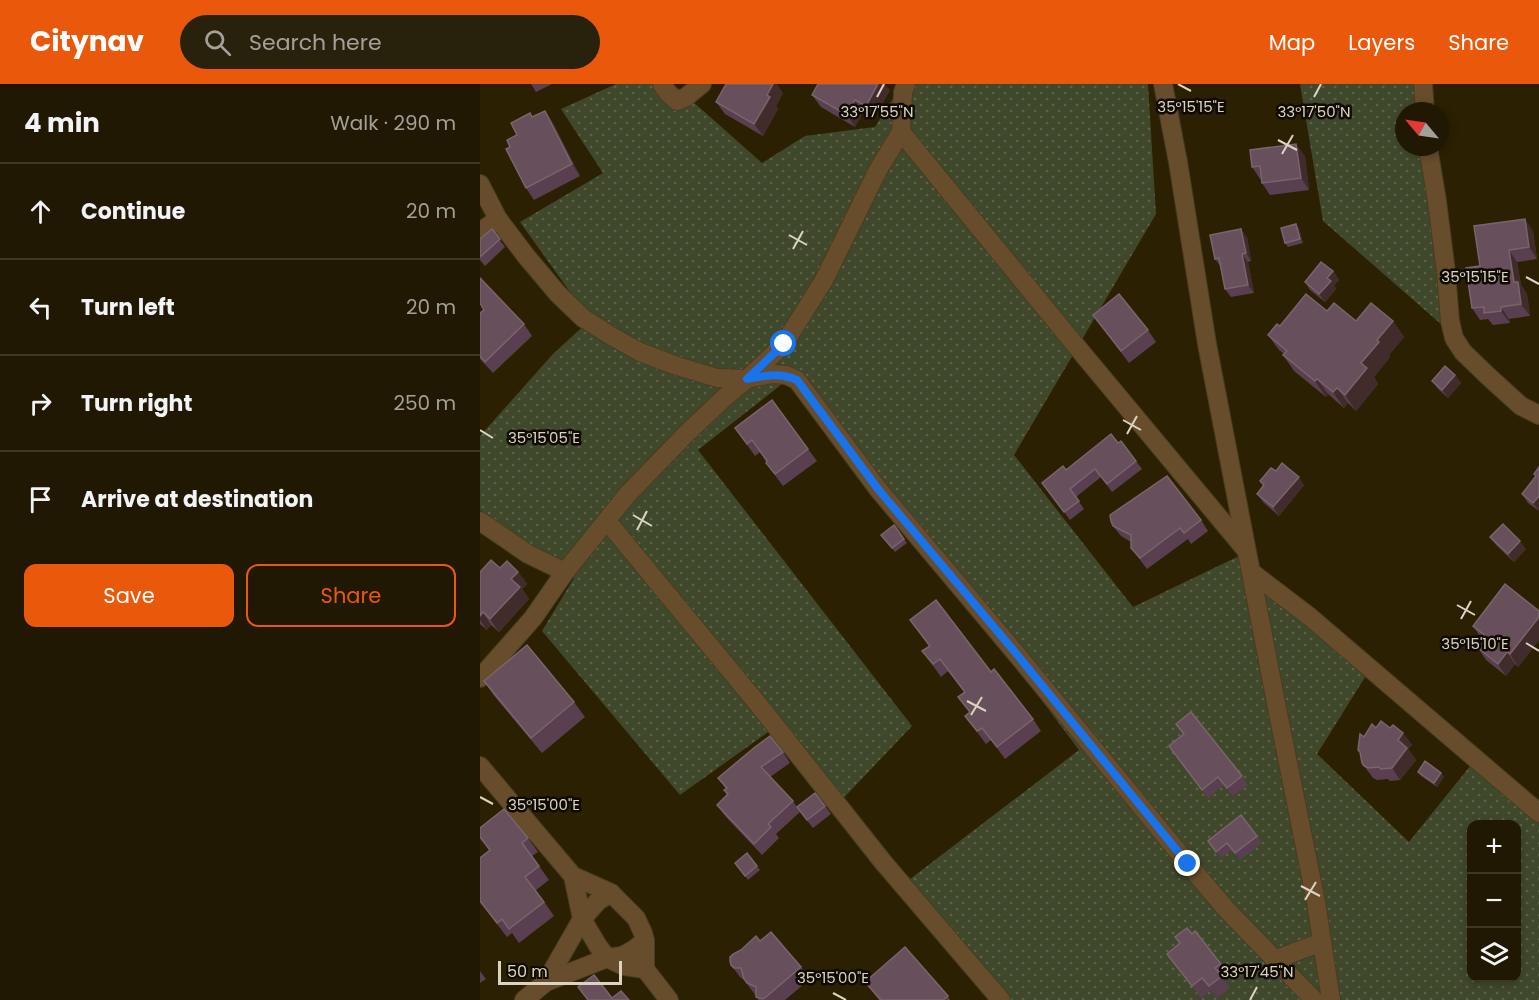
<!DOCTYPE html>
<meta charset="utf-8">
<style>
body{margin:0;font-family:Poppins,sans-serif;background:#28210c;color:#f1f3f6}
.controls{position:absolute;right:18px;bottom:18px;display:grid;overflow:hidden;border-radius:12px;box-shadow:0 3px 9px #0003}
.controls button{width:54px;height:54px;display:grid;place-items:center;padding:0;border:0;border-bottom:2px solid #3d3724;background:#201802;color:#f1f3f6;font:30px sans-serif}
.compass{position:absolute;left:915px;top:18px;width:54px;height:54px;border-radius:50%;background:#201802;box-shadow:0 3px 9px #0003;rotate:299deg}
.scale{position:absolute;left:18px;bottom:15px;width:124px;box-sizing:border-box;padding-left:6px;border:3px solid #dbd4c3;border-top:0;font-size:16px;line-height:21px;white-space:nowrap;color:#dbd4c3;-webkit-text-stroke:4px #0f0a02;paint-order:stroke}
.stop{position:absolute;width:18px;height:18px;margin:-14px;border:4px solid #1a73e8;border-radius:50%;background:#fff}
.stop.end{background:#1a73e8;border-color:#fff;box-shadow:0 2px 6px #0008}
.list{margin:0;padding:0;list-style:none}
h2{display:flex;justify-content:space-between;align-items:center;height:78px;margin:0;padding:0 24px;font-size:26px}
h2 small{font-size:20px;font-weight:400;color:#a2a099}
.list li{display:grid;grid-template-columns:39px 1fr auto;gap:18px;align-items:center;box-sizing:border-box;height:96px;padding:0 24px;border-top:2px solid #3d3724}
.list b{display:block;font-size:22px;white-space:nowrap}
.list em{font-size:20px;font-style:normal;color:#a2a099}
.actions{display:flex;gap:12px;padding:18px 24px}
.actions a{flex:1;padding:14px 0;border:2px solid #ea580c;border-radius:12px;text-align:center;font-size:21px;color:#ea580c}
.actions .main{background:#ea580c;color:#fff}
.icon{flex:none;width:33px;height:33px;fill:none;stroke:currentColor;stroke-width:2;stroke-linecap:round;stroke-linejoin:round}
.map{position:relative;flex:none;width:1059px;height:916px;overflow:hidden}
header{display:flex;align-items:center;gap:36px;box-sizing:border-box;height:84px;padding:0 30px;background:#ea580c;color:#fff}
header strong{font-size:28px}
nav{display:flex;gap:33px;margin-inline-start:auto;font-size:21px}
.search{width:420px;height:54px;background:#28210c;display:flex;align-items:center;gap:15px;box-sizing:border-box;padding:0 21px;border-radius:33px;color:#a2a099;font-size:22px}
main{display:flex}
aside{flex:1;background:#201802}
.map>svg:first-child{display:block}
</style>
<header>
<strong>Citynav</strong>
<div class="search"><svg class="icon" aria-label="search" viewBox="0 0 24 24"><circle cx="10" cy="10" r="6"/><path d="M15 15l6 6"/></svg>Search here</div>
<nav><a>Map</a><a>Layers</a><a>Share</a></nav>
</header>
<main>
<aside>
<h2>4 min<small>Walk · 290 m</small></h2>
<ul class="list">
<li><svg class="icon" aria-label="ahead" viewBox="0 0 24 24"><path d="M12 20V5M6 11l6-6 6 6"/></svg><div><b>Continue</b></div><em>20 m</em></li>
<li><svg class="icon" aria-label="left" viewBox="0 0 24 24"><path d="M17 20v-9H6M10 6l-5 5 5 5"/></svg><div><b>Turn left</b></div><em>20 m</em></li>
<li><svg class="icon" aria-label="right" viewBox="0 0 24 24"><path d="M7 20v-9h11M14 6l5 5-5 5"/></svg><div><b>Turn right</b></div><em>250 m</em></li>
<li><svg class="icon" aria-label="arrive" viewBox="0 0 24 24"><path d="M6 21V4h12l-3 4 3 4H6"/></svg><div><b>Arrive at destination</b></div></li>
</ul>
<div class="actions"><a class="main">Save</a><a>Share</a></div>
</aside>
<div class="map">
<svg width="1059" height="916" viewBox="0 0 1059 916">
<defs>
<pattern id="grass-dots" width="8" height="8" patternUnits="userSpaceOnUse" patternTransform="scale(1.5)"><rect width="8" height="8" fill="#40482b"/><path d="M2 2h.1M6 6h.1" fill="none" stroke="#5b6248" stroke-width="1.8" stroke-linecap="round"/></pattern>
</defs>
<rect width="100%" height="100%" fill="#2b2002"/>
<!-- grass -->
<g fill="url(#grass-dots)" fill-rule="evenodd">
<path d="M136 0H193L282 79 325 52 395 43 422 0H668L676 130 534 371 653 523 757 473 887 590 837 670 929 758 995 676 1059 731V916H518L421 802 599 666 316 289 218 366 432 642 355 723 291 646 200 711 62 547 94 494 0 426V352L73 270 110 236 40 138 123 89 81 25ZM992 740H1036V894H992Z"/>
<polygon points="820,0 941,0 943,27 924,27 924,63 946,63 962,241 843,137"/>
</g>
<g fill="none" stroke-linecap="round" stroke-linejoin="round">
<defs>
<g id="minor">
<polyline points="182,0 188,9 197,17 206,13 222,0"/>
<polyline points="426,0 423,8 421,48 592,257 766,466"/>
<polyline points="683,0 698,78 727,260 797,624 836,818 851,916"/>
<polyline points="943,0 945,27"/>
<polyline points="948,63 957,117 966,188 970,237 974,254 983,268 1009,293 1041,322 1059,331"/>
<polyline points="0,100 18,135 46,172 78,210 103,234 133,253 160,268 194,281 237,294 267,295 292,290 306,291 317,296 398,405 539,573 708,780 746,825 834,916"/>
<polyline points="0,148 18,135"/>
<polyline points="0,437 48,470 85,488"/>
<polyline points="127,437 282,625 403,778 521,916"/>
<polyline points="771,488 830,533 1059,729"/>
<polyline points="0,594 53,534 85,488 147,411 206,350 244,314 267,295 304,260 344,196 398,86 421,48"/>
<polyline points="0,682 93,792 131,809 156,834 163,849 165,857 165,885 189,916"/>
<polyline points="93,792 102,835 118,862 127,874 144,882 165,885"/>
<polyline points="794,876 842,858"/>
<polyline points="66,898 102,835 118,817 131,809"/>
<polyline points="44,916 66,898 127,874 142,872 153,866 165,857"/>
</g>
</defs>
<!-- minor casing -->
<use href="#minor" stroke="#473d21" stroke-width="20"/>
<!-- minor -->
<use href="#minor" stroke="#674d2b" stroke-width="18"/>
</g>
<!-- wall -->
<g fill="#5a3f50">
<polygon points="51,0 72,0 56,8"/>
<polygon points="410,6 394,34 383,28 375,43 341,23 332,11"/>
<polygon points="303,9 296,22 298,25 283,52 245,30 236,18"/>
<polygon points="65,27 73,39 100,92 54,116 46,104 30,63 37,51 53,33"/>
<polygon points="825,72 829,106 790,111 782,99 781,95 780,95 772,83"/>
<polygon points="819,144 823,159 808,163 805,159"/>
<polygon points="12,145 25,163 5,182 0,176 0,155"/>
<polygon points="1053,147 1057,175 1037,178 1041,201 1047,210 1050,232 1029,235 1030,239 1013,241 1008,235 1000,236 992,224 1000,182"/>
<polygon points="767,153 771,177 768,178 774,209 751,213 745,205 741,183 735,175"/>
<polygon points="853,187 859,196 854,201 856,205 845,218 830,206 825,198"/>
<polygon points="847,227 876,237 913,237 924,253 909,271 910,273 894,293 898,300 876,327 868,319 864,324 848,310 846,313 814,287 803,271 804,270 799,266 788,251 800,242"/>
<polygon points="0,229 44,240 52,252 13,289 0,275"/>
<polygon points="613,231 668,246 676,258 649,279"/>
<polygon points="975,291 981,299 968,314 958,305 952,297"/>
<polygon points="255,344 328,365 337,377 303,402 286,379 287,378 280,368 275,372"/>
<polygon points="638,359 656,377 662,385 632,408 621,393 596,413 604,425 590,436 568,407 586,386"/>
<polygon points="1059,383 1059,427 1048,419 1042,410 1056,393 1054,390"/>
<polygon points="796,387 824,401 799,432 783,418 777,410 783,402 780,397"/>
<polygon points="721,436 728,447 711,460 708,455 667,485 651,464 651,458 641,452 633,442"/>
<polygon points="414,441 427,459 415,468 401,451"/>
<polygon points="1010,453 1046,465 1034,478 1016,461"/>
<polygon points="20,484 38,488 47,500 42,505 49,515 19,548 11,541 7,546 0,540 0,488"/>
<polygon points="1059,527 1059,556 1038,583 1035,580 1026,592 1006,576 998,564 1004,556 1001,554 993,542"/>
<polygon points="430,536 511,588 553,635 561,647 525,675 511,656 506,660 485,632 490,628 478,613 484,608 468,587 461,593 451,579 442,567 449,562"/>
<polygon points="4,597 94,618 105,633 62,669 15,613"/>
<polygon points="696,640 762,692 768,701 753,712 744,701 728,714 689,662 703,651"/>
<polygon points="896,644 910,644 923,649 932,661 928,665 936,676 920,696 910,697 908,695 897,696 893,694 882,679 881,670 878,666 884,653"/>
<polygon points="303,668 310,679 290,693 313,717 317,723 345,722 351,730 333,744 320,728 296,750 299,754 282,771 245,732 237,721 247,711 244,706 246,705 238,694"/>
<polygon points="938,688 961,689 964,693 957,703 941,692"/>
<polygon points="761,731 782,759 760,776 752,766 741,774 728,757"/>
<polygon points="0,744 48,754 58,768 52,772 69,796 56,806 74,832 39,859 32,849 27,853 0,818 0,774 10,767 0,754"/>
<polygon points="267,769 280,786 268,796 255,779"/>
<polygon points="712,850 741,880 749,892 744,895 750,904 737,914 731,906 721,914 687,870"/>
<polygon points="280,857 321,883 330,895 305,916 278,916 276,912 264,896 260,893 251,881"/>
<polygon points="0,887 6,895 0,899"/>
<polygon points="385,898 468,912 470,916 399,916"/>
</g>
<!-- shaded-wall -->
<g fill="#412c2b">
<polygon points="293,0 297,0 303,9 296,22 298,25 283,52 274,40 287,11"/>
<polygon points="398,0 405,0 410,6 394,34 386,22"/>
<polygon points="375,16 383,28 375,43 367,31"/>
<polygon points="65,27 73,39 100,92 92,80"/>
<polygon points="816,60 825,72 829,106 821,94"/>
<polygon points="1045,135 1053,147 1057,175 1049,163"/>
<polygon points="816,140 819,144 823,159 820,155"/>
<polygon points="761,145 767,153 771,177 766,169"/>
<polygon points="1029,166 1037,178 1041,201 1047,210 1050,232 1041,220 1034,198"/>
<polygon points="762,170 768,178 774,209 768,201"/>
<polygon points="853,187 859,196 854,201 856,205 845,218 839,210 847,194"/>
<polygon points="1021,223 1029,235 1030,239 1021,227"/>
<polygon points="913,237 924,253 909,271 910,273 894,293 898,300 876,327 865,311 881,279 897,256"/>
<polygon points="975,291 981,299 968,314 962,306"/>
<polygon points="837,295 848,310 846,313 835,297"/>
<polygon points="857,304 868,319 864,324 853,308"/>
<polygon points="819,393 824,401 799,432 793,423"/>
<polygon points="1059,412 1059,427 1053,419"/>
<polygon points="1040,457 1046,465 1034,478 1028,470"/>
<polygon points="38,488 47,500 42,505 49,515 19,548 10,535 31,495"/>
<polygon points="3,528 11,541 7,546 0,536 0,532"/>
<polygon points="1059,533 1059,556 1038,583 1030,570"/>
<polygon points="1027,568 1035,580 1026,592 1018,580"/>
<polygon points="923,649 932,661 928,665 936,676 920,696 912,684 918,656"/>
<polygon points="961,689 964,693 957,703 954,699"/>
</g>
<!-- building -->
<g fill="#684f5c" stroke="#7a646c" stroke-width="1.5">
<polygon points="246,0 293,0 287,11 290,13 274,40 236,18"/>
<polygon points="338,0 398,0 386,22 375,16 367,31 332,11"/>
<polygon points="65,27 92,80 46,104 26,65 30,63 27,56 37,51 31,39 50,29 52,33"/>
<polygon points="816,60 821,94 782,99 780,82 772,83 770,66"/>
<polygon points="1045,135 1049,163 1029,166 1034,198 1038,198 1041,220 1021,223 1021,227 1004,229 1004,223 992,224 986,184 1000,182 994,142"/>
<polygon points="816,140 820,155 805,159 801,144"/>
<polygon points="12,145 20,155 0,173 0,155"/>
<polygon points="761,145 766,169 762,170 768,201 745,205 739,174 735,175 730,151"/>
<polygon points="841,178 853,187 847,194 851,197 839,210 825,198"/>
<polygon points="0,194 44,240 5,278 0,272 0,229 4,226 0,219"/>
<polygon points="639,210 668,246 641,267 613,231"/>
<polygon points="826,210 847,227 854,219 876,237 891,219 913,237 897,256 899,258 881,279 887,284 865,311 857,304 853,308 837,295 835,297 803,271 807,267 788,251 797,240 800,242"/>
<polygon points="965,282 975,291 962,306 952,297"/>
<polygon points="292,316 328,365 295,390 286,379 287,377 272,356 267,360 255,344"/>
<polygon points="631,350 638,359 641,357 656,377 627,400 615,385 590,405 599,417 584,428 562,399 583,382 586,386"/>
<polygon points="802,379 819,393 793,423 777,410 784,401 780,397 791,384 796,387"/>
<polygon points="1059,383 1059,412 1053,419 1042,410 1056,392 1054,390"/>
<polygon points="687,392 721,436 704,449 700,444 660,474 651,464 651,451 633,442 631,437 630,431"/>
<polygon points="1023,440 1040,457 1028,470 1010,453"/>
<polygon points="414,441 424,455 412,464 401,451"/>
<polygon points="11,476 20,484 27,477 38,488 31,495 40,503 10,535 3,528 0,532 0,488"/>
<polygon points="1025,500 1059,527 1059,533 1030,570 1027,568 1018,580 998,564 1007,553 993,542"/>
<polygon points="456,516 511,588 514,585 553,635 517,663 502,644 497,647 485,632 490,628 478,613 485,608 460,575 453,580 442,567 450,562 430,536"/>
<polygon points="47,561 94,618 51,654 4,597"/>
<polygon points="711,628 762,692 747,704 738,693 722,706 689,662 704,650 696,640"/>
<polygon points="901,637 910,644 913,641 923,649 918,656 927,664 912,684 901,685 899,683 888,684 884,682 882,679 880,668 878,666 880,650 884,653 892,640 896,644"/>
<polygon points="290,652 303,668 281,683 313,717 288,740 291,743 274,760 237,721 248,710 244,706 247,704 238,694 275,663"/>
<polygon points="945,677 961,689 954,699 938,688"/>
<polygon points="335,709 345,722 327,736 317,723"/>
<polygon points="24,725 48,754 42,759 59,782 45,793 64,818 29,845 22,835 17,839 0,817 0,774 10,766 0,753 0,744"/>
<polygon points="761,731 777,752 755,769 747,759 736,768 728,757"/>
<polygon points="267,769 277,782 265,792 255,779"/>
<polygon points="707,844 712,850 715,847 741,880 735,884 742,892 729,902 722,894 712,902 687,870 700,859 695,853"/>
<polygon points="291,848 321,883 286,913 283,915 276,913 276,903 267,899 264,895 261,884 254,884 251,881 250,877 250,873 253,870 261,866 276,852 280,857"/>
<polygon points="425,863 468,912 463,916 401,916 385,898"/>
<polygon points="114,891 132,914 141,907 149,916 108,916 98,903"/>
</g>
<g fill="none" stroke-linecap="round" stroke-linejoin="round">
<!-- route -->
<path stroke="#1a73e8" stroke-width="8" d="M304 260 267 295C286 292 298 288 317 296L398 405 539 573 708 780"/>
</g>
<!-- ticks -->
<path fill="none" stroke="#dbd4c3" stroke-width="2" d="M698 0 711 7M397 13 404 0M834 13 841 0M798 56 817 66M802 70 813 51M309 151 327 161M313 165 323 147M1046 193 1059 200M643 336 661 346M0 346 13 354M647 350 657 332M153 431 172 442M157 446 167 427M977 521 995 531M981 535 991 517M1046 559 1059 567M487 617 506 627M491 631 502 613M0 713 13 720M821 802 840 812M825 816 836 798M353 909 366 916M770 916 777 903"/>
<g font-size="15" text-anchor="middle" fill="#dbd4c3" stroke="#0f0a02" stroke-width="5" stroke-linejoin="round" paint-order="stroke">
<text x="711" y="28">35°15'15"E</text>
<text x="397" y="33">33°17'55"N</text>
<text x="834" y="33">33°17'50"N</text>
<text x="995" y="198">35°15'15"E</text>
<text x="64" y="359">35°15'05"E</text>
<text x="995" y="565">35°15'10"E</text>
<text x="64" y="726">35°15'00"E</text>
<text x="777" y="893">33°17'45"N</text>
<text x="353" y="899">35°15'00"E</text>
</g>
</svg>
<div class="controls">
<button>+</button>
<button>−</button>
<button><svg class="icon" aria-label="layers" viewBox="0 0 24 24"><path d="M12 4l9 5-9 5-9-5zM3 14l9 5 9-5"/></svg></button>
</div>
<svg class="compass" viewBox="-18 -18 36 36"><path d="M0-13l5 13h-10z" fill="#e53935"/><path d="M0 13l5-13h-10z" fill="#a2a099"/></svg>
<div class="scale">50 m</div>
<div class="stop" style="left:304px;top:260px"></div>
<div class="stop end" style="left:708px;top:780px"></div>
</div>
</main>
